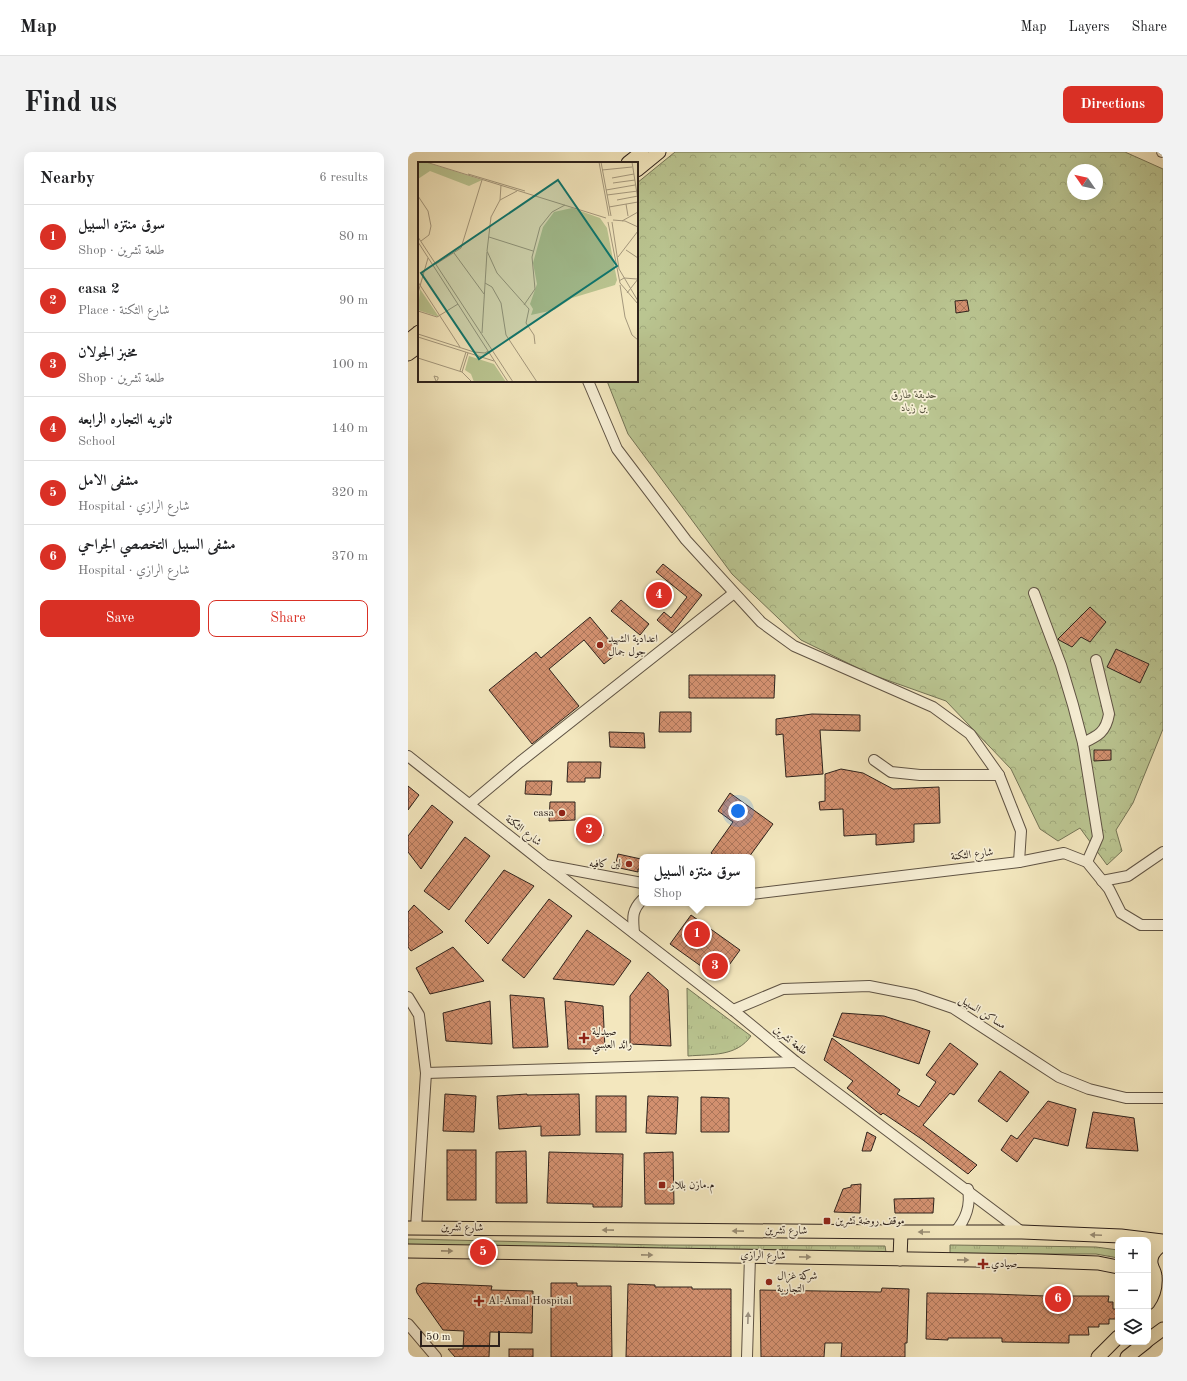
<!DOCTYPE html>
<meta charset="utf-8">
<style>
body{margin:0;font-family:"Old Standard TT",Amiri,serif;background:#f2f2f2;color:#202124}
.controls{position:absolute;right:12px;bottom:12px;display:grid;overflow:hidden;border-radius:8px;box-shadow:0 4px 16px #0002}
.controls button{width:36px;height:36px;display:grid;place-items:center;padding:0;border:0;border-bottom:1px solid #e0e0e0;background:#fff;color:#202124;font:20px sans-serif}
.compass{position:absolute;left:659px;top:12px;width:36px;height:36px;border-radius:50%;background:#fff;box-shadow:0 4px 16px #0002;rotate:304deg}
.scale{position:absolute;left:12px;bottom:10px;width:80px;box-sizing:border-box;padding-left:4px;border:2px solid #2e221c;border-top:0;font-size:11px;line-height:14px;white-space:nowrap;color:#2e221c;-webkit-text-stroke:3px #f7efd5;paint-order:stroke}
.you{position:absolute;left:330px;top:659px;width:14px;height:14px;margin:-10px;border:3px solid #fff;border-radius:50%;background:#1a73e8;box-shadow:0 0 0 6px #1a73e833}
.badge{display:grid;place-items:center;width:26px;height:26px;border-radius:50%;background:#d93025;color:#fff;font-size:13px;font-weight:700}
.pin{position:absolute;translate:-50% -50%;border:2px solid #fff;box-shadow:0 1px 4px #0006}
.popup{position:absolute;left:231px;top:702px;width:116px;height:52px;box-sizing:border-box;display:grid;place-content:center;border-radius:8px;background:#fff;filter:drop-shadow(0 1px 3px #0005);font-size:13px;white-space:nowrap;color:#757577}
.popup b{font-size:15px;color:#202124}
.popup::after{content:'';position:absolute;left:50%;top:100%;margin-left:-8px;border:8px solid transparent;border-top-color:#fff}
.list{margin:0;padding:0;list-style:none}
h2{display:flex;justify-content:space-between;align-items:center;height:52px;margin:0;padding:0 16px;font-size:17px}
h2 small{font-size:13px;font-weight:400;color:#757577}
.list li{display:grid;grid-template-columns:26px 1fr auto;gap:12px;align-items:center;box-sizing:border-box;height:64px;padding:0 16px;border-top:1px solid #e0e0e0}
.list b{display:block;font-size:15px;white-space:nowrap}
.list p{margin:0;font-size:13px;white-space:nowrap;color:#757577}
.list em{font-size:13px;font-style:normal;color:#757577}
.actions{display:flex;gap:8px;padding:12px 16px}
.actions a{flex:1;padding:9px 0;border:1px solid #d93025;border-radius:8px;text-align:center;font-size:14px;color:#d93025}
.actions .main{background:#d93025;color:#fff}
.icon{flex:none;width:22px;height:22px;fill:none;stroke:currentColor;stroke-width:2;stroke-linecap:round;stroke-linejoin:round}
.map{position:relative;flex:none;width:755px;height:1205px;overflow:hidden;border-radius:8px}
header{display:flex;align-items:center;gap:24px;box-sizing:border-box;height:56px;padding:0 20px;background:#fff;border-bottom:1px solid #e0e0e0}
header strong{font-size:19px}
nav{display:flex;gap:22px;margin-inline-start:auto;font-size:14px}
.intro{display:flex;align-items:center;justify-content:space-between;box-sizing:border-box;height:96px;padding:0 24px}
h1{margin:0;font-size:28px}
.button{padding:10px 18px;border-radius:8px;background:#d93025;color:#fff;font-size:14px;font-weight:700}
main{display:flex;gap:24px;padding:0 24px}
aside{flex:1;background:#fff;border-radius:8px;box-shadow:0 4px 16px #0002}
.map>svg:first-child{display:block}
</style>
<header>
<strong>Map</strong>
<nav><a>Map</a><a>Layers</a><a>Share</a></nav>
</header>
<div class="intro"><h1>Find us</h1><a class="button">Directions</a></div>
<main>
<aside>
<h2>Nearby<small>6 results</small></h2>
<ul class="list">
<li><span class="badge">1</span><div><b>سوق منتزه السبيل</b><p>Shop · طلعة تشرين</p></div><em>80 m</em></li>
<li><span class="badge">2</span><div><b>casa 2</b><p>Place · شارع الثكنة</p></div><em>90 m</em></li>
<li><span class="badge">3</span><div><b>مخبز الجولان</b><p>Shop · طلعة تشرين</p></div><em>100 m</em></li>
<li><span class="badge">4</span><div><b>ثانويه التجاره الرابعه</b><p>School</p></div><em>140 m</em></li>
<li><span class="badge">5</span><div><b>مشفى الامل</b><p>Hospital · شارع الرازي</p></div><em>320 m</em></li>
<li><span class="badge">6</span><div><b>مشفى السبيل التخصصي الجراحي</b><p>Hospital · شارع الرازي</p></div><em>370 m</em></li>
</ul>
<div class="actions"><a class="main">Save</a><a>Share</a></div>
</aside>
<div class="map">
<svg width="755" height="1205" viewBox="0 0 755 1205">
<defs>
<pattern id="grass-tufts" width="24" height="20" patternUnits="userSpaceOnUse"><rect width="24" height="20" fill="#bac591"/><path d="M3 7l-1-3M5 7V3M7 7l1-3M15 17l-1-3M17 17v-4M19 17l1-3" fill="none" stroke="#a0a97c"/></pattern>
<pattern id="park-crowns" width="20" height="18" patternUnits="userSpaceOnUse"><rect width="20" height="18" fill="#bac591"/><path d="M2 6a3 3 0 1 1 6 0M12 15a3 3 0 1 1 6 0" fill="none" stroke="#a0a97c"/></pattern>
<pattern id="building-cross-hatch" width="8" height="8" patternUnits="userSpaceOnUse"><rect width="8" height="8" fill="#d2906f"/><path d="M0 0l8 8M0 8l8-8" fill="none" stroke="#ab755a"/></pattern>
</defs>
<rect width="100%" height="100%" fill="#f3e7be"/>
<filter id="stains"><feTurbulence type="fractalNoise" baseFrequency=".005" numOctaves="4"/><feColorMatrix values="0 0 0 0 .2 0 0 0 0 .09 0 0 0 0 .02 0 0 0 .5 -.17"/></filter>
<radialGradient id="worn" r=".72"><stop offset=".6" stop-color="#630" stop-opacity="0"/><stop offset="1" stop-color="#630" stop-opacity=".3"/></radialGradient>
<!-- grass -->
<g fill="url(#grass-tufts)" stroke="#747456">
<path d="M279 836 343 884C328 905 304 902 280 904Z"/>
<polygon points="0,1087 251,1093 477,1094 478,1100 0,1094"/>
<polygon points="542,1093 688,1095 710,1098 710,1106 688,1102 542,1102"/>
</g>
<!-- park -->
<path fill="url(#park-crowns)" stroke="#747456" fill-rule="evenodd" d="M267 0H717L755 17V577L725 651 708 678 714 699 699 713 672 676 650 689 632 677 603 617 538 549 462 522 393 488 324 422 220 282 199 229H229V31ZM665 18H689V42H665Z"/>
<!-- building -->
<g fill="url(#building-cross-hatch)" stroke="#2e221c">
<polygon points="559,148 561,159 548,161 547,149"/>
<polygon points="255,412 294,443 264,481 249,468 256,460 263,466 279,445 248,420"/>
<polygon points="213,448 241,472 232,483 203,459"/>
<polygon points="682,455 698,470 682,490 673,485 664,495 651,488 650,487"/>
<polygon points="182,465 211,500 196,512 176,488 141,517 171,554 124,592 81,538 128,500 133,506"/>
<polygon points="708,497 741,512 732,531 699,515"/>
<polygon points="281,523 367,523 366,546 281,546"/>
<polygon points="252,560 283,560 283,580 251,580"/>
<polygon points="404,562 452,563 452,579 412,578 415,622 378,625 375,582 368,583 368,567"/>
<polygon points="201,580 236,581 237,596 202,595"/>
<polygon points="686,598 703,598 703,608 686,609"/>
<polygon points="160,610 193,610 192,626 177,626 177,630 159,630"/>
<polygon points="433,617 455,621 485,637 531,635 532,671 506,672 506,690 468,693 468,682 436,684 435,657 412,658 411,650 417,649 417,622"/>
<polygon points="118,629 144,629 143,643 117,642"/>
<polygon points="0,634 11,643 0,658"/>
<polygon points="322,641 365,672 341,705 308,705 303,701 325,670 310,659"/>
<polygon points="142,650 167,650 167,668 141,669"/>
<polygon points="24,653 45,670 13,717 0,700 0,684"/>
<polygon points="194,671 195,684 169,687 168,672"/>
<polygon points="57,685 82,704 41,758 16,739"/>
<polygon points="210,702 233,707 234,709 234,717 230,717 230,720 207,715"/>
<polygon points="96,718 126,734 80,792 57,769"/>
<polygon points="141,747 164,764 116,826 94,808"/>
<polygon points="6,753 35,780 3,799 0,795 0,760"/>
<polygon points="283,763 332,798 311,827 262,792"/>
<polygon points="179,778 223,809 206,833 145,827"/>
<polygon points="45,795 76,829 22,842 8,816"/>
<polygon points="240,820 260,838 263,894 222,892 222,844"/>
<polygon points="102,843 136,846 140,895 105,896"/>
<polygon points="82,849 84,892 38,889 35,861"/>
<polygon points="157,849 195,854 197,897 160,897"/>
<polygon points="434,861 476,864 522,879 511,912 425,884"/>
<polygon points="424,886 492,938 489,942 511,955 528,930 518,923 542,891 570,912 546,943 542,941 515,973 569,1013 560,1022 515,988 475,961 473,963 439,936 445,929 416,908"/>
<polygon points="592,919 621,940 599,970 570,949"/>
<polygon points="37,942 68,944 66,980 35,979"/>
<polygon points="119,942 119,943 171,942 172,983 133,984 133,974 91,977 89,944"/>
<rect x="188" y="944" width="30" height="36"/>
<polygon points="240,944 270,945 268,982 238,981"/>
<polygon points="293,945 321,946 321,980 293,980"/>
<polygon points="640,949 668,957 660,994 626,986 609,1010 593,998 603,983 609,987"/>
<polygon points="685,960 726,966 730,999 678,996"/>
<polygon points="459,980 468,985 463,999 454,999"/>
<rect x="39" y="998" width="29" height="50"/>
<polygon points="118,999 119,1051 88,1051 88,1000"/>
<polygon points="141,1000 215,1002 214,1055 185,1055 185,1052 139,1051"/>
<polygon points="265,1000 266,1052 237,1052 236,1001"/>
<polygon points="453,1032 452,1061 426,1060 435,1037 443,1035 443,1033"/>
<polygon points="526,1046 525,1061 487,1061 486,1047"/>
<polygon points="15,1131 84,1134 83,1138 125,1139 124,1181 82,1180 81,1205 47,1205 40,1197 55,1197 56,1179 35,1178 9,1141 8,1137 10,1133"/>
<polygon points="143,1131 169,1131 169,1134 203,1134 204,1205 143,1205"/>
<polygon points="220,1132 247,1133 247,1135 284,1135 284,1137 323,1137 323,1205 218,1205"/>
<polygon points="474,1136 501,1137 499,1191 497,1191 497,1205 433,1205 434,1191 417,1191 416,1205 353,1205 352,1138 473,1140"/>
<polygon points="519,1141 584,1142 638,1144 638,1142 662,1143 662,1144 701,1144 700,1150 705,1150 705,1157 710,1157 710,1167 701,1167 701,1172 691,1172 691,1175 680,1175 681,1183 661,1183 661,1191 594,1190 594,1186 540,1186 540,1188 518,1187"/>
<rect x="101" y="1197" width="24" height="8"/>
</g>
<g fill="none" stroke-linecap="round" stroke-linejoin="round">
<defs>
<g id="minor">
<polyline points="754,0 755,0"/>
<polyline points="180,229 209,297 278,388 353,470 386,494 525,555 562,582 591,623 613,679 611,710"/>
<polyline points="626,441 653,513 665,553 675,591 690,685 679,710"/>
<path d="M675 591C690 584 698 580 701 562L688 508"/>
<polyline points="0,604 138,713 234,731"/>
<polyline points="466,608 483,620 512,623 591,623"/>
<polyline points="62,652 112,610 326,441"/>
<polyline points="138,713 325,858 388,910 614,1080"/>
<polyline points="694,729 720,724 755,700"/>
<polyline points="344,742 611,710 656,701 679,710 701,737 713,761 733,773 755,773"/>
<path d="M226 781C225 767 223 759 234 748"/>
<polyline points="0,845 11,863 18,921 8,1076"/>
<polyline points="325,858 375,837 461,834 507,843 545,856 651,925 681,937 718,946 755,946"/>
<polyline points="18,921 388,910"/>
<path d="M547 1080C558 1067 563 1054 560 1037"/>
<polyline points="0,1172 28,1205"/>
<polyline points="339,1205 342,1104"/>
</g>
<g id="major">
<polyline points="220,11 234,0"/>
<polyline points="229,18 251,0"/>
<polyline points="0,189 11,180"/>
<polyline points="0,202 11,194"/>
<polyline points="0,1076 493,1080 614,1080 713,1084 755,1089"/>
<polyline points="0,1099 633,1109 690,1111 710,1115"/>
<polyline points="492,1107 493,1080"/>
<path d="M740 1151C745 1144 748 1134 747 1124 747 1121 745 1118 744 1115 740 1105 747 1097 755 1092"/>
<polyline points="740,1188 755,1177"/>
<polyline points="690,1205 710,1185"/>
<polyline points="719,1205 738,1190"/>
</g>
</defs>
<!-- minor casing -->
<use href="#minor" stroke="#5f5344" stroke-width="12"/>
<!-- major casing -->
<use href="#major" stroke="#2e221c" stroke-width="15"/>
<!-- minor -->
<use href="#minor" stroke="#f7efd5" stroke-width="10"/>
<!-- major -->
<use href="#major" stroke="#f3e7be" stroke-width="13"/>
</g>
<!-- one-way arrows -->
<defs><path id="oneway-solid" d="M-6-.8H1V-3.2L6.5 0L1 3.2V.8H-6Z"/></defs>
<g fill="#9a8e75">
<use href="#oneway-solid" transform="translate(200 1078) rotate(-179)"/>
<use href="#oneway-solid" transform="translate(330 1079) rotate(-179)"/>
<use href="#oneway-solid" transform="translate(516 1080) rotate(180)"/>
<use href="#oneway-solid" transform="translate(688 1083) rotate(-178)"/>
<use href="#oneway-solid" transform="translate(39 1099) rotate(1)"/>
<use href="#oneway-solid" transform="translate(239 1103) rotate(1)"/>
<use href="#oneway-solid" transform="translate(397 1105) rotate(1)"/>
<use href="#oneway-solid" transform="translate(555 1108) rotate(1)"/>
</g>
<use fill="#9d9382" href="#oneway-solid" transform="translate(340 1166) rotate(-88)"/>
<!-- markers -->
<g fill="#8f2418" stroke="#f7efd5" stroke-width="1.5">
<circle cx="192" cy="493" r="4"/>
<circle cx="154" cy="661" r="4"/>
<circle cx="221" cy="712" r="4"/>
<path d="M174 880h4v4h4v4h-4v4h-4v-4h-4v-4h4z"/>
<rect x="250" y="1029" width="8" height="8" rx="2"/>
<rect x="415" y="1065" width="8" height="8" rx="2"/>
<path d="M573 1106h4v4h4v4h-4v4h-4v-4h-4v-4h4z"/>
<circle cx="361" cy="1130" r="4"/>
<path d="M69 1143h4v4h4v4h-4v4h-4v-4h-4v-4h4z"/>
</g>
<g text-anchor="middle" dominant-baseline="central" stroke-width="3.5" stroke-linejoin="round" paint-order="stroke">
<!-- park labels -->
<g font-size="11" font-style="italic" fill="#58533f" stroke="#f7efd5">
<text x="506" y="243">حديقة طارق<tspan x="506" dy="13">بن زياد</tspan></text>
</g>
<!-- poi labels -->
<g font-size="11" fill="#2e221c" stroke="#f7efd5" text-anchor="start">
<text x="200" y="487">اعدادية الشهيد<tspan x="200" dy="13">جول جمال</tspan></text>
<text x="146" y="661" text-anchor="end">casa</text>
<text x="213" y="712" text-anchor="end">لين كافيه</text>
<text x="184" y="880">صيدلية<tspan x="184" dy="13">رائد العبسي</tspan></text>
<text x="262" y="1033">م.مازن بللار</text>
<text x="427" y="1069">موقف روضة تشرين</text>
<text x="583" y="1112">صيادي</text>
<text x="369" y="1124">شركة غزال<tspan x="369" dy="13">التجارية</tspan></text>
<text x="80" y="1149">Al-Amal Hospital</text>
</g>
<!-- street labels -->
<g font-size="11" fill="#2e221c" stroke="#f7efd5">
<text transform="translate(115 679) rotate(38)">شارع الثكنة</text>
<text transform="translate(564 703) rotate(-7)">شارع الثكنة</text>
<text transform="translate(574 861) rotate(32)">مساكن السبيل</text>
<text transform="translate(382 889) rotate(39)">طلعة تشرين</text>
<text transform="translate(54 1076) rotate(1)">شارع تشرين</text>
<text transform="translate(378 1079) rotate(1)">شارع تشرين</text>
<text transform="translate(355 1104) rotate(1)">شارع الرازي</text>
</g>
</g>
<!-- overview -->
<g transform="translate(10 10)">
<rect width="220" height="220" fill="#f3e7be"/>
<path d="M0 0H8L64 18 51 24 12 9 0 17Z" fill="#bac591"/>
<path d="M154 46 182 56 189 66 199 118 197 123 154 136 136 148 113 153 115 147 112 142 119 122 115 101 125 65 136 50ZM2 127 21 155 0 148ZM51 194 76 202 88 220H56L53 212 47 208Z" fill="#bac591"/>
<path fill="none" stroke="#a4987d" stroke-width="1" d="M8 0 188 56M181 0 191 54M183 0 193 54M214 0 220 38M184 8 214 5M50 12 107 29M194 16 216 12M195 21 217 18M83 23 82 38 73 55 69 89 79 111 111 147 108 161 116 173 117 182M188 28 217 23M189 33 220 29M0 34 10 49 13 64 11 73 3 79M82 38 99 29M199 38 220 34M208 42 210 54M191 45 220 40M195 58 207 59 220 65M204 59 220 50M190 60 202 121 220 142M194 60 201 107 220 139M0 75 95 220M71 75 115 89M0 80 90 220M208 88 220 96M36 91 66 132M200 95 220 69M18 102 43 86 64 18M201 119 206 116 219 117M0 120 42 185M67 121 74 125 83 141 88 173 119 220M202 123 207 155 214 173 220 178M0 131 10 96M209 131 220 117M106 143 117 127 114 95 122 65 134 50 147 43M0 149 19 155 40 142M64 171 69 90M0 172 56 190 67 191 70 189M0 175 76 199M0 196 44 210 54 220M42 209 48 190M44 210 50 191M18 220 20 217V215L16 214 18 219"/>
<path fill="#0f766e" fill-opacity="0.15" stroke="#0f766e" stroke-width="2" d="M140 18 199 104 61 197 3 111Z"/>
<rect width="220" height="220" fill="none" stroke="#2e221c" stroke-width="2"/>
</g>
<rect width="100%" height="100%" filter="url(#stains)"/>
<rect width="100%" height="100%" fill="url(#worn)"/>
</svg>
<div class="controls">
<button>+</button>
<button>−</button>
<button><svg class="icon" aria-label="layers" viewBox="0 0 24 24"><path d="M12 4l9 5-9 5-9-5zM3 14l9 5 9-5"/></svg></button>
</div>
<svg class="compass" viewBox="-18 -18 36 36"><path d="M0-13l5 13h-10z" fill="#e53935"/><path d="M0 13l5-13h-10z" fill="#757577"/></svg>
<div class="scale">50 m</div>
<div class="you"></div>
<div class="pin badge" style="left:289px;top:782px">1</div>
<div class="popup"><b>سوق منتزه السبيل</b>Shop</div>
<div class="pin badge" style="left:181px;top:678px">2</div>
<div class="pin badge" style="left:307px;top:814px">3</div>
<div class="pin badge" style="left:251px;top:443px">4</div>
<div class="pin badge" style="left:75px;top:1100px">5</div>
<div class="pin badge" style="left:650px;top:1147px">6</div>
</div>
</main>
